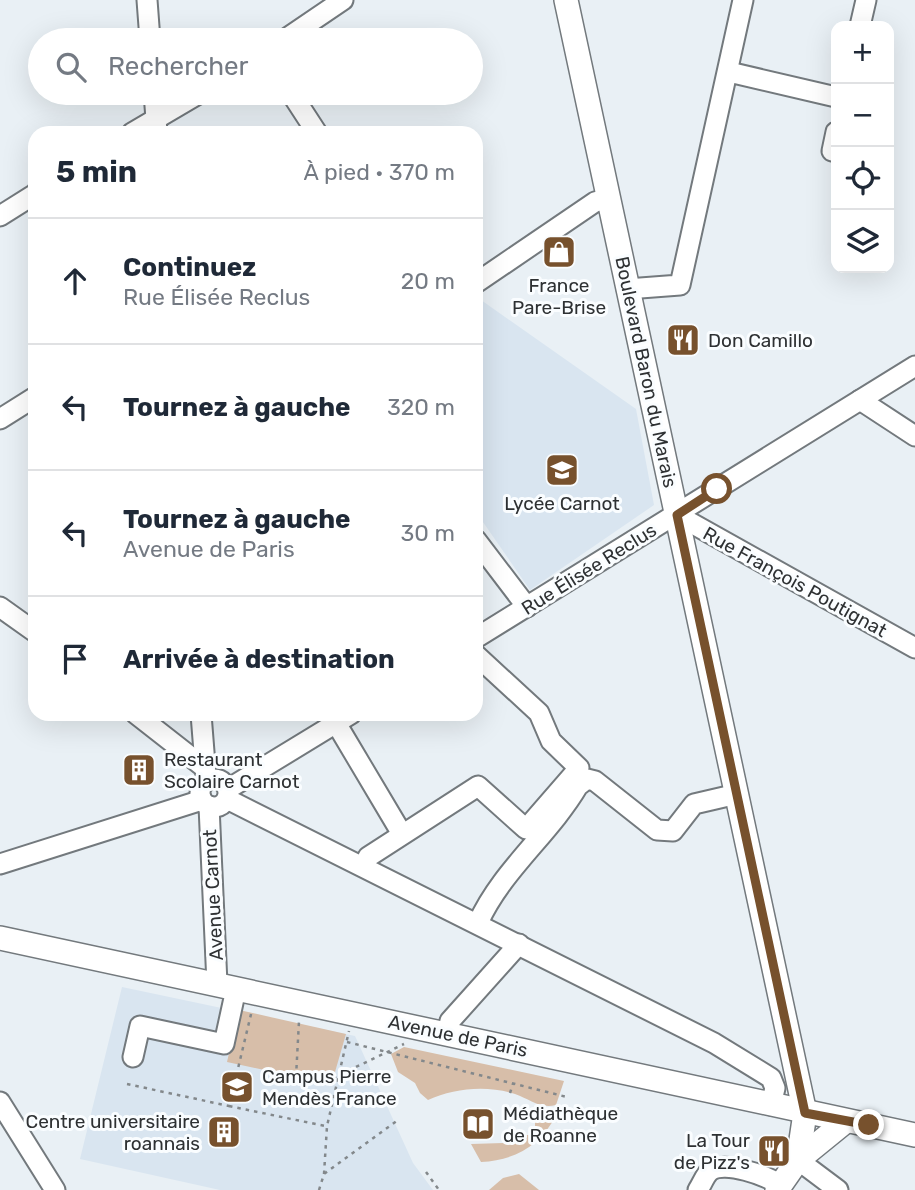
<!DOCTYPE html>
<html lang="fr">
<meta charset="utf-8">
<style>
body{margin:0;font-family:Rubik,sans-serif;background:#f6f6f7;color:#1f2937}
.controls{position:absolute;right:21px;top:21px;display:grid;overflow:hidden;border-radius:14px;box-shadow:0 7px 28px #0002}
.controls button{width:63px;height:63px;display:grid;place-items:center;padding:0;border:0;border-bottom:2px solid #e0e1e3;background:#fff;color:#1f2937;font:35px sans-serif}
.stop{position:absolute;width:21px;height:21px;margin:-16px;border:5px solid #77512d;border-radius:50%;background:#fff}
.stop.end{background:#77512d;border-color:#fff;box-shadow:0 2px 7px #0008}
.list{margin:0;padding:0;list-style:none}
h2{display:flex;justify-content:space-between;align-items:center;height:91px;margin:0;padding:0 28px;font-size:30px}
h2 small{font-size:23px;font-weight:400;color:#747a83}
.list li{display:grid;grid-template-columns:46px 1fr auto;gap:21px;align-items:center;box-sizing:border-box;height:126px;padding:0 28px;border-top:2px solid #e0e1e3}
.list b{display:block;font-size:26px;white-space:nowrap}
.list p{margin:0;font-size:23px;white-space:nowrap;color:#747a83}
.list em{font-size:23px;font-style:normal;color:#747a83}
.icon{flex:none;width:38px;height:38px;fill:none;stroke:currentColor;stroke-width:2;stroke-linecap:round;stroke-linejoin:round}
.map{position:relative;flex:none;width:915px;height:1190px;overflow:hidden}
.search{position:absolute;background:#fff;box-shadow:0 7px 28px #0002;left:28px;top:28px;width:455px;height:77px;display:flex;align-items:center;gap:18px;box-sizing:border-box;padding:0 24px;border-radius:38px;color:#747a83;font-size:26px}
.panel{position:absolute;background:#fff;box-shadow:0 7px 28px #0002;left:28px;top:126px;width:455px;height:595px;border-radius:21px}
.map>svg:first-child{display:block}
</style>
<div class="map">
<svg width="915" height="1190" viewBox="0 0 915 1190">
<rect width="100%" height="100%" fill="#e9f0f5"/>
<!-- built -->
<g fill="#d9e5f0">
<polygon points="481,300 636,409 654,505 530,590 476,512 476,307"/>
<polygon points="122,987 355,1036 413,1163 433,1190 220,1190 80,1159"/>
</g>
<!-- green -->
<g fill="#d7bea9">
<polygon points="239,1010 346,1034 335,1072 315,1081 227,1062"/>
<path d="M404 1047 564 1081 556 1105C539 1109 530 1099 515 1094 487 1085 454 1088 428 1100L420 1093 415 1083 398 1072 391 1054Z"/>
<path d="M557 1114C540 1146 516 1160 481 1162L471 1144 503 1143V1131L509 1130V1135H535V1118Z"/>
<polygon points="519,1174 539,1190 489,1190 503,1178"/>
</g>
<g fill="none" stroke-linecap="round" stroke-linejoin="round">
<defs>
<g id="minor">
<polyline points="147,0 150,40"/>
<polyline points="860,26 866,0"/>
<polyline points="284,40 343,0"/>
<polyline points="729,72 836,97"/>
<polyline points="154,93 157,132"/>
<polyline points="291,93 317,133"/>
<polyline points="132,133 200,93"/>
<polyline points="832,151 836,132"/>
<polyline points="0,216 35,194"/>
<polyline points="476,283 595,202 609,198"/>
<polyline points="627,289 680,285 743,0"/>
<polyline points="860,400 915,436"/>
<polyline points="0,419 35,397"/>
<polyline points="677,515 915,648"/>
<polyline points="476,540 527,607"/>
<polyline points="0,607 35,632"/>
<polyline points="476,638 915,366"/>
<polyline points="136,714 205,768"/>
<polyline points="201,714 206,777"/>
<polyline points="336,723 402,834"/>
<circle cx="214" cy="793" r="14"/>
<polyline points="228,789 351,714"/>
<polyline points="227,799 714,1043 771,1078 775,1088 771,1105"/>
<polyline points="209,806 217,984"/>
<polyline points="0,864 202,800"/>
<polyline points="364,866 368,857 478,786 526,829 579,768 551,741 539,713 476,655"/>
<path d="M478 923C502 870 549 835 578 786L587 779 595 781 657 830 673 831 694 804 737 794"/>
<polyline points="447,1033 450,1021 519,944"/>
<polyline points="133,1057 140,1026 224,1044 236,989"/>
<polyline points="0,1102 55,1190"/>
<polyline points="798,1160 838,1190"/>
<path d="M698 1190C702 1184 705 1175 710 1171 724 1160 768 1176 780 1185"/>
</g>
<g id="major">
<polyline points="566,0 805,1113 798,1160 777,1190"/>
<polyline points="0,938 915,1135"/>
<polyline points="798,1160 846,1121"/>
</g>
</defs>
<!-- minor casing -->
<use href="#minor" stroke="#73797d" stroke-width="23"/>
<!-- major casing -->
<use href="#major" stroke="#73797d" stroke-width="26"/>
<!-- path -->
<g stroke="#83888b" stroke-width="2.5" stroke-dasharray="3.5 5" stroke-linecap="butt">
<polyline points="347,1042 567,1097"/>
<polyline points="296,1077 299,1021"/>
<polyline points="333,1078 404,1044"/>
<polyline points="127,1084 229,1106 252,1010"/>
<polyline points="510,1093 513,1084"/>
<polyline points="229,1106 325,1126"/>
<polyline points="426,1172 439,1190"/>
<polyline points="324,1174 327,1126 349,1031"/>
<polyline points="319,1190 324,1174 398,1120"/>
</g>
<!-- minor -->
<use href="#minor" stroke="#fff" stroke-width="19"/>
<!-- major -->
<use href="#major" stroke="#fff" stroke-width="23"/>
</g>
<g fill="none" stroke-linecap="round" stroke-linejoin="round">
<!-- route -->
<polyline stroke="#77512d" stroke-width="9" points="717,489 677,515 805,1113 869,1125"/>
</g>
<!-- icons -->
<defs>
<symbol id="shop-square" viewBox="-11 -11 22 22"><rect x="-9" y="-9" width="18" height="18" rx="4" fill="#77512d" stroke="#fafdff"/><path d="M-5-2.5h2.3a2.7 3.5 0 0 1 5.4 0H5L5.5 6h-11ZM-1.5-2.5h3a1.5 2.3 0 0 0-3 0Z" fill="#fff"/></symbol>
<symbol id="restaurant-square" viewBox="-11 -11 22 22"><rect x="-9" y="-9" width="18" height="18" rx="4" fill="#77512d" stroke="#fafdff"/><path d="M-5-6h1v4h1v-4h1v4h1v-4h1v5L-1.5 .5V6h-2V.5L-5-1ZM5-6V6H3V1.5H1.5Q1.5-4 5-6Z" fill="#fff"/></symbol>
<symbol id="school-square" viewBox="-11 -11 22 22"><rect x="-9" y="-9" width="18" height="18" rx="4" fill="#77512d" stroke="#fafdff"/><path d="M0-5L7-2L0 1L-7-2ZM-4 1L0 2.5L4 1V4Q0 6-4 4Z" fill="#fff"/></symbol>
<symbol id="building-square" viewBox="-11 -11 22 22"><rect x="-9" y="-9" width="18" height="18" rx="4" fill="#77512d" stroke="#fafdff"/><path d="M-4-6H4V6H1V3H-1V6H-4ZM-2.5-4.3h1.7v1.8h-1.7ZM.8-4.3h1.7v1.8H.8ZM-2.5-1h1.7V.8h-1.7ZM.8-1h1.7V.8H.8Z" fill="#fff"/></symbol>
<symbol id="university-square" viewBox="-11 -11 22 22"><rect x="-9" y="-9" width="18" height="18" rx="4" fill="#77512d" stroke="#fafdff"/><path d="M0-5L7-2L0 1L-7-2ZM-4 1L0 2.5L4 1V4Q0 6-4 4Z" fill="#fff"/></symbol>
<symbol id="library-square" viewBox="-11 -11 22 22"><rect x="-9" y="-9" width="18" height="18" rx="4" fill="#77512d" stroke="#fafdff"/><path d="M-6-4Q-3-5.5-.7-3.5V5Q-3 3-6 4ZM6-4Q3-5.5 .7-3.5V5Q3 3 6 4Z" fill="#fff"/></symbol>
</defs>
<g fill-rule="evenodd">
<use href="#shop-square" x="540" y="233" width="38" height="38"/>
<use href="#restaurant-square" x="664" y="321" width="38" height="38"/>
<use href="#school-square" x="543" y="451" width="38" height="38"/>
<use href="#building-square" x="120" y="751" width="38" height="38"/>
<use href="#university-square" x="218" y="1068" width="38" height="38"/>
<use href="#library-square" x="459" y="1105" width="38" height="38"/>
<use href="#building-square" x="205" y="1113" width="38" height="38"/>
<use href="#restaurant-square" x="755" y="1132" width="38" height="38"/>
</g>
<g text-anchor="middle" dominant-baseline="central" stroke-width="6" stroke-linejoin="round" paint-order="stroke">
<!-- poi labels -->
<g font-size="19" fill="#2e3133" stroke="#fafdff" text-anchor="start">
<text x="559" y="285" text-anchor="middle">France<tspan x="559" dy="22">Pare-Brise</tspan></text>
<text x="708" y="340">Don Camillo</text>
<text x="562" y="503" text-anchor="middle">Lycée Carnot</text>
<text x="164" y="759">Restaurant<tspan x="164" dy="22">Scolaire Carnot</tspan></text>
<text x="262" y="1076">Campus Pierre<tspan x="262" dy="22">Mendès France</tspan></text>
<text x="503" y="1113">Médiathèque<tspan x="503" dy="22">de Roanne</tspan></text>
<text x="200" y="1121" text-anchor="end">Centre universitaire<tspan x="200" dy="22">roannais</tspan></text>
<text x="750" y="1140" text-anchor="end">La Tour<tspan x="750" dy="22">de Pizz's</tspan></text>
</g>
<!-- street labels -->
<g font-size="19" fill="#2e3133" stroke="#fafdff">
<text transform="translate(646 372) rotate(78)">Boulevard Baron du Marais</text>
<text transform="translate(589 569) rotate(-32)">Rue Élisée Reclus</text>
<text transform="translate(795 582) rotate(29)">Rue François Poutignat</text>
<text transform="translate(213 895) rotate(-93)">Avenue Carnot</text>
<text transform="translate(458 1036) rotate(12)">Avenue de Paris</text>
</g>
</g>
</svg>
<div class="controls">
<button>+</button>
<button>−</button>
<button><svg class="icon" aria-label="locate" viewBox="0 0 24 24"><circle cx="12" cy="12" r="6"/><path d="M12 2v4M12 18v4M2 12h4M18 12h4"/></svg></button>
<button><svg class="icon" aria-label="layers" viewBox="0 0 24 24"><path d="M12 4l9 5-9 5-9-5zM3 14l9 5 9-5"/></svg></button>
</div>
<div class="stop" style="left:717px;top:489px"></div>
<div class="stop end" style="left:869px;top:1125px"></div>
<div class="search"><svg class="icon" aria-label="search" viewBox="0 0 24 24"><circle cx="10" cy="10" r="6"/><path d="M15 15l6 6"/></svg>Rechercher</div>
<section class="panel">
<h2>5 min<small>À pied · 370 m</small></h2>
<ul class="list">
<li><svg class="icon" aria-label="ahead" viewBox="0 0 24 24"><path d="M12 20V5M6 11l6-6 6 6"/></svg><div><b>Continuez</b><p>Rue Élisée Reclus</p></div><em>20 m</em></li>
<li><svg class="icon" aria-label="left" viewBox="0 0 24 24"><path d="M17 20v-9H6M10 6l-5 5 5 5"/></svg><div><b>Tournez à gauche</b></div><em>320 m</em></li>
<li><svg class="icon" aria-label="left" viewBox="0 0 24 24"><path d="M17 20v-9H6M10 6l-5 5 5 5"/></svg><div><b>Tournez à gauche</b><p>Avenue de Paris</p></div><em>30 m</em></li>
<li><svg class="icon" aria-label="arrive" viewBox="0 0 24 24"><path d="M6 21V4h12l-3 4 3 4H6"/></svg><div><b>Arrivée à destination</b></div></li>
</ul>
</section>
</div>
